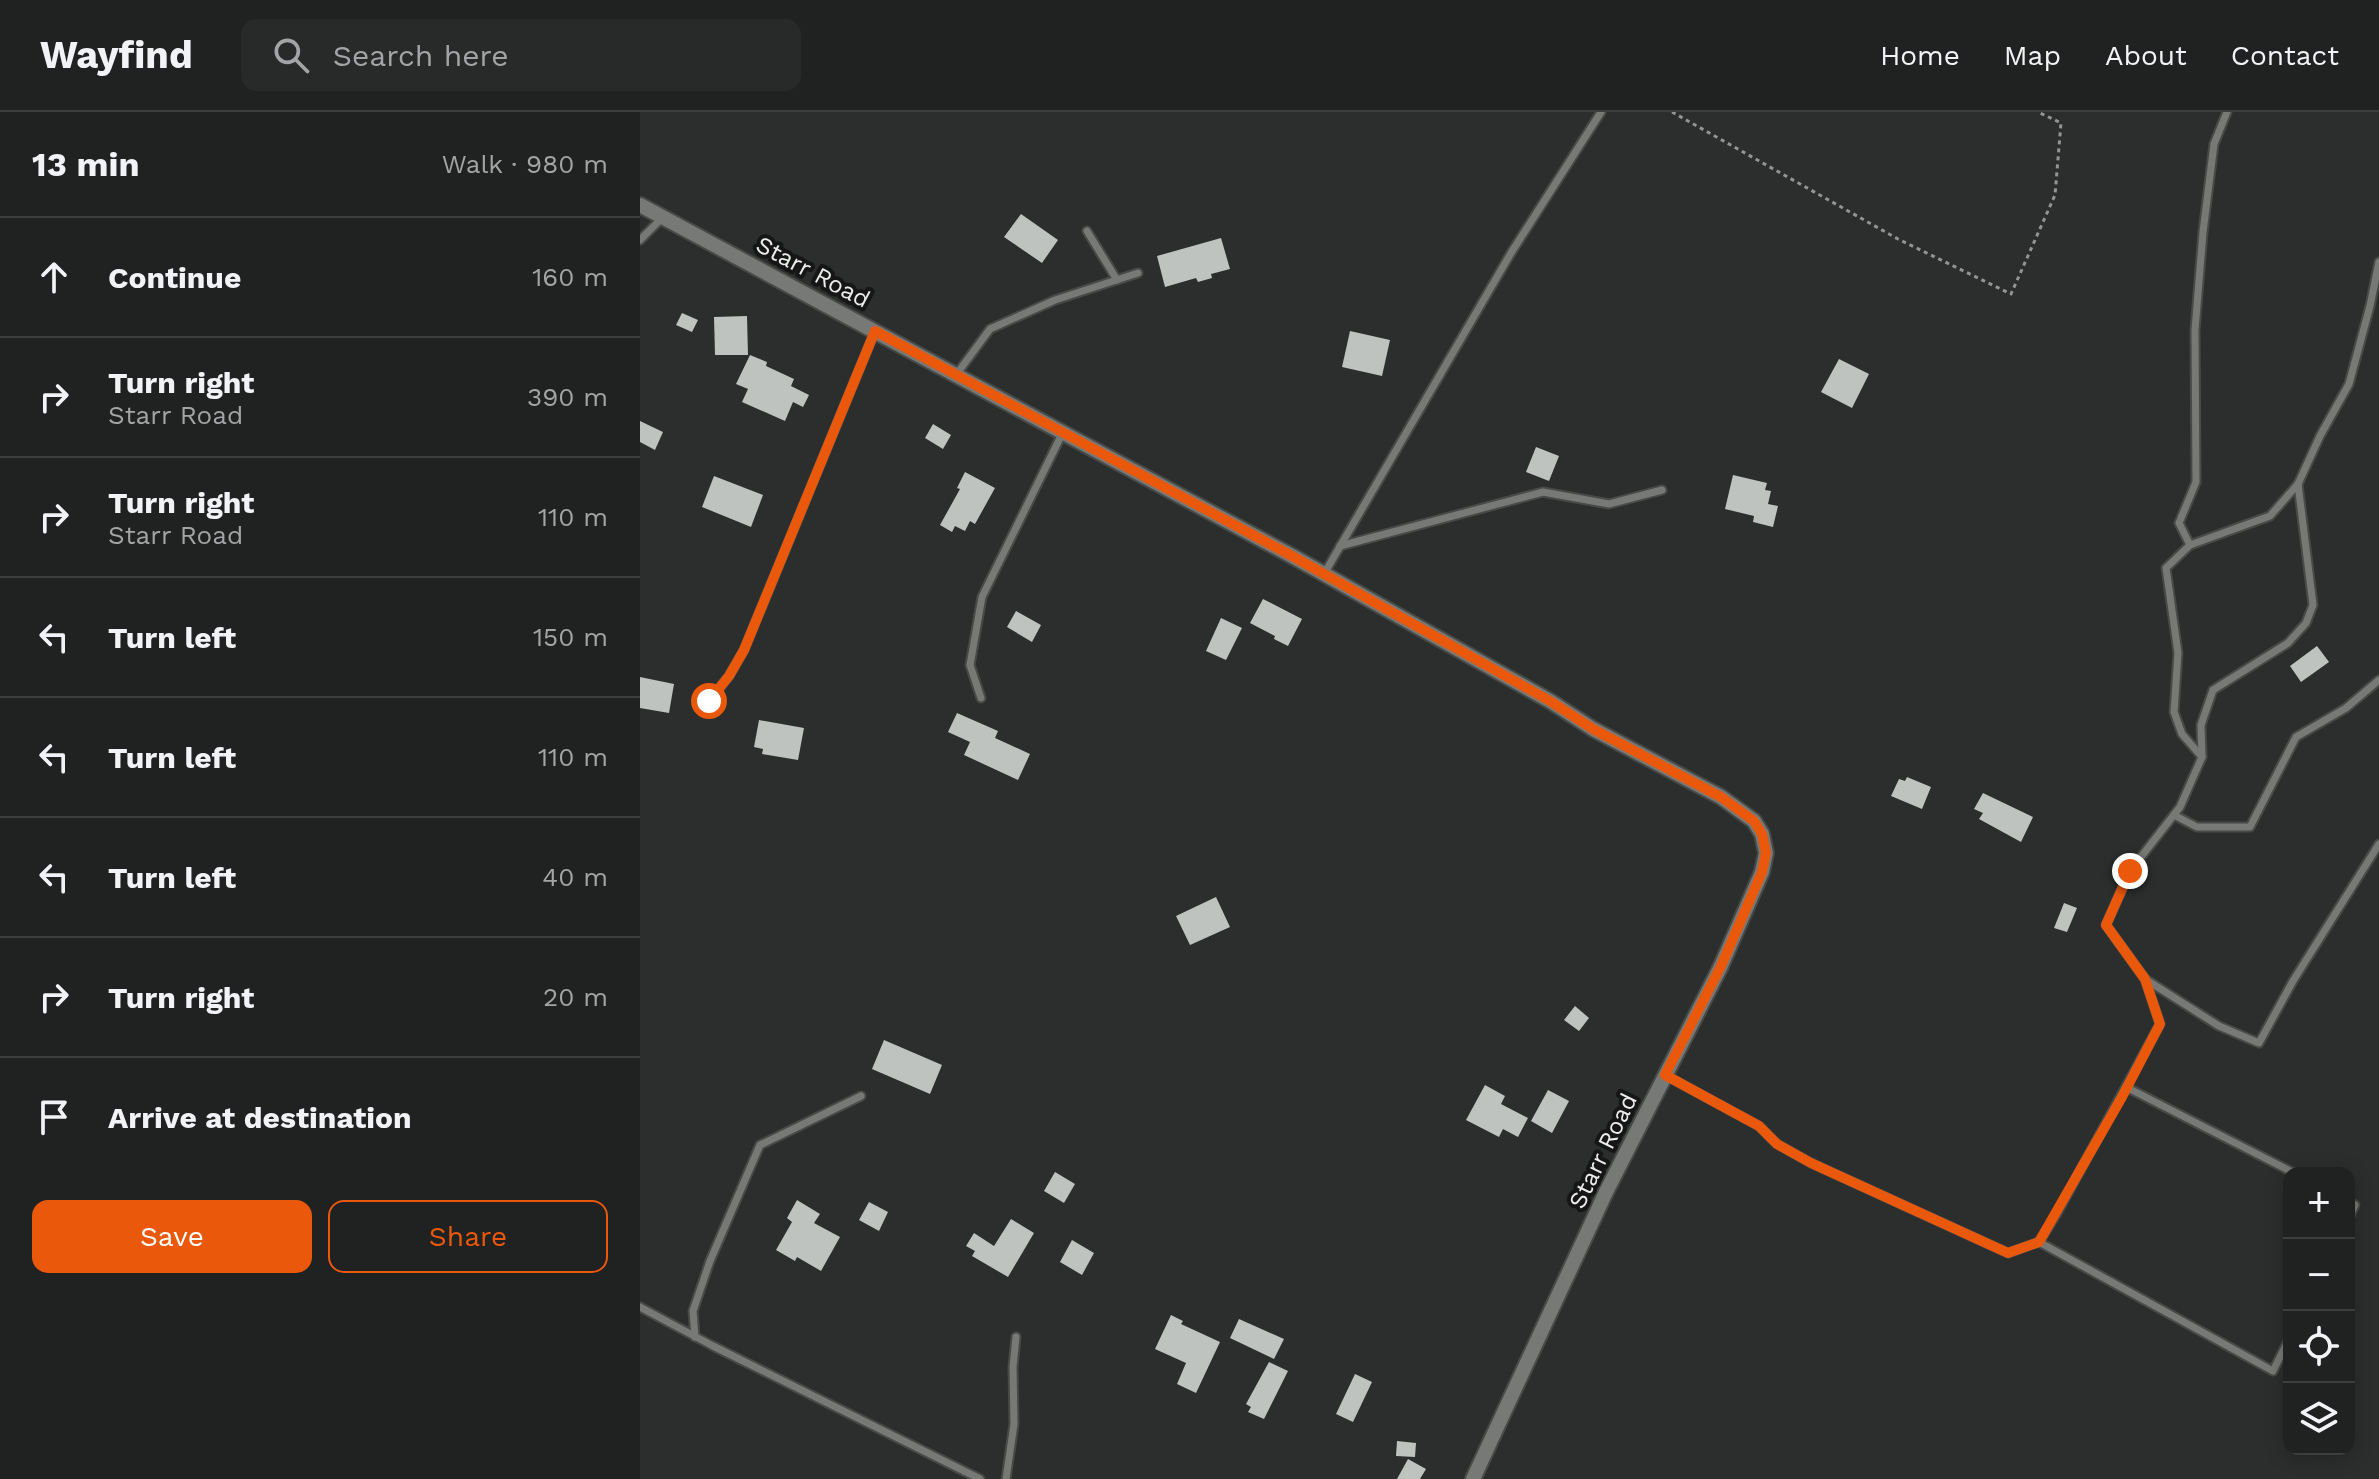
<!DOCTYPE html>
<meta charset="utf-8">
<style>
body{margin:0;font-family:"Work Sans",sans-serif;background:#282a2a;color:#f1f3f6}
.controls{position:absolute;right:24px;bottom:24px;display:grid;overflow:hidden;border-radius:16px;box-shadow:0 4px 20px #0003}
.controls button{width:72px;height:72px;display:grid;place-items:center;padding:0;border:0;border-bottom:2px solid #3d3f3f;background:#202221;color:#f1f3f6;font:40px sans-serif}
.stop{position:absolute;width:24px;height:24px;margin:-18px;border:6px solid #ea580c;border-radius:50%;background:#fff}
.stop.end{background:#ea580c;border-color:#fff;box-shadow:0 2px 8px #0008}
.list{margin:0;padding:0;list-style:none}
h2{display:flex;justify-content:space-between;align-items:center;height:104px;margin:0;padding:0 32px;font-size:34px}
h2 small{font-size:26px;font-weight:400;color:#a2a4a5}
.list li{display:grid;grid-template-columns:52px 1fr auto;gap:24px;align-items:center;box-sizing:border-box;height:120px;padding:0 32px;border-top:2px solid #3d3f3f}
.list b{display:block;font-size:30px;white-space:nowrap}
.list p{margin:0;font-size:26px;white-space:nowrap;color:#a2a4a5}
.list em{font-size:26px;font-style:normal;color:#a2a4a5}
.actions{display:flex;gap:16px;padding:24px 32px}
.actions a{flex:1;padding:18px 0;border:2px solid #ea580c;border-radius:16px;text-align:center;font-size:28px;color:#ea580c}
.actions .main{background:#ea580c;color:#fff}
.icon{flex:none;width:44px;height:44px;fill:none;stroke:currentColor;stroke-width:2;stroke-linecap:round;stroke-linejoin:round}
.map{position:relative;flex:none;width:1739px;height:1367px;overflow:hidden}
header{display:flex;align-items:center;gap:48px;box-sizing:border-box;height:112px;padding:0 40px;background:#202221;border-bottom:2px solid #3d3f3f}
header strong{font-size:38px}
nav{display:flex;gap:44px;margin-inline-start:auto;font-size:28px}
.search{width:560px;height:72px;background:#282a2a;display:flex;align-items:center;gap:20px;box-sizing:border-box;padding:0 28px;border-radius:16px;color:#a2a4a5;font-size:30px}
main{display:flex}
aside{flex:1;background:#202221}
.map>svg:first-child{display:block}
</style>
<header>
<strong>Wayfind</strong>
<div class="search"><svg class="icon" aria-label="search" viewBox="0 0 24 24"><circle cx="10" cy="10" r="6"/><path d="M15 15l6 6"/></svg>Search here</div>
<nav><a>Home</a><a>Map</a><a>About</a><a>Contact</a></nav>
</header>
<main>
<aside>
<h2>13 min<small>Walk · 980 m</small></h2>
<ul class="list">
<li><svg class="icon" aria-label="ahead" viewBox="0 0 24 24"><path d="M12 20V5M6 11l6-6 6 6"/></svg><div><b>Continue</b></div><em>160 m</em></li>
<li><svg class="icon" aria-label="right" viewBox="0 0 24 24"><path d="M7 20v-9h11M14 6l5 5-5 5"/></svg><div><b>Turn right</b><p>Starr Road</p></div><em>390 m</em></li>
<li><svg class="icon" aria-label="right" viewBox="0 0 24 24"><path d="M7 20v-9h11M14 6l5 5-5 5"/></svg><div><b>Turn right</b><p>Starr Road</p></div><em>110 m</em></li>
<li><svg class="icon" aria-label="left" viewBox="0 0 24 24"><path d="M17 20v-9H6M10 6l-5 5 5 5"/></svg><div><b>Turn left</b></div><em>150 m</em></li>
<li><svg class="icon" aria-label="left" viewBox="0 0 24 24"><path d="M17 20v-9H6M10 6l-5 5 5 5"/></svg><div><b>Turn left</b></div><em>110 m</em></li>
<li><svg class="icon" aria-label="left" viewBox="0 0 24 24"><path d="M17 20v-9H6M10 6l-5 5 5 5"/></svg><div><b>Turn left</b></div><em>40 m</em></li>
<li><svg class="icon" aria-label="right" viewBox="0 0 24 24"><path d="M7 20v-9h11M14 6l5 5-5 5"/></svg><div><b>Turn right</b></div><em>20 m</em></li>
<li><svg class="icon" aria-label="arrive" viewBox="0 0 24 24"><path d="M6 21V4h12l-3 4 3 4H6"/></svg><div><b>Arrive at destination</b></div></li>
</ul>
<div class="actions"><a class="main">Save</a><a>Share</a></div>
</aside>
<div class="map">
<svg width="1739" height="1367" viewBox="0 0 1739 1367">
<rect width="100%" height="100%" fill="#2b2e2c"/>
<!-- building -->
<g fill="#bfc3c0">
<polygon points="381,102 418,128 402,151 364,125"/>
<polygon points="581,126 590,157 571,162 572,166 558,170 556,166 525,175 517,144"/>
<polygon points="42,201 58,208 52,220 36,213"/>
<polygon points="107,204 108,243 75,243 74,205"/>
<polygon points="710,219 750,228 742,264 702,255"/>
<polygon points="110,243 127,250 126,254 154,267 151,274 169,283 163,295 153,290 145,309 102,290 108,277 96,272"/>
<polygon points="1199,247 1229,262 1212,296 1181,280"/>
<polygon points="0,309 23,320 15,338 0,330"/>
<polygon points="293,312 311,323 303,337 285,326"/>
<polygon points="896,335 919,344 909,369 886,360"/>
<polygon points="325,360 355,376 335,412 330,409 325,419 315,414 312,420 300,413 320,377 317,376"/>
<polygon points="1093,363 1127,371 1125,378 1131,379 1128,392 1138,394 1133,415 1113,410 1114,404 1085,397"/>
<polygon points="74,364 123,383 111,415 62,395"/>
<polygon points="623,487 662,507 648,534 634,527 635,524 610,511"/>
<polygon points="376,499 401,513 392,530 367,515"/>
<polygon points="581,506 602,516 586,548 566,539"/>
<polygon points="1677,534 1689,550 1661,570 1650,554"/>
<polygon points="0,565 34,572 29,601 0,596"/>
<polygon points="317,601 358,619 355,626 390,642 378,668 324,643 330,630 308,620"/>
<polygon points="119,608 164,616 158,648 122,642 123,637 114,635"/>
<polygon points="1267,665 1291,675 1282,697 1251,684 1259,667 1265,669"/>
<polygon points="1343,681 1393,705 1381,730 1339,707 1343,701 1334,697"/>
<polygon points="576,785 590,815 550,833 536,804"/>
<polygon points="1424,791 1437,796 1427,820 1414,816"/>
<polygon points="935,894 949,906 939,919 924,908"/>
<polygon points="244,928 302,953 290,982 232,957"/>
<polygon points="845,973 865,984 861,992 888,1006 878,1025 863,1017 859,1025 826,1008"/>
<polygon points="908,978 929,989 912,1021 891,1009"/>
<polygon points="415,1060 435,1072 424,1091 404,1079"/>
<polygon points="157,1088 180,1102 174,1111 200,1125 181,1159 157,1145 155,1149 136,1138 152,1110 147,1106"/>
<polygon points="229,1090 248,1100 239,1119 219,1108"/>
<polygon points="371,1107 394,1121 368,1165 332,1144 335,1139 326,1134 334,1121 354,1134"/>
<polygon points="432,1128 454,1141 442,1163 420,1150"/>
<polygon points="531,1203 543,1209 541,1212 580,1230 556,1281 537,1272 546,1251 515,1237"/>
<polygon points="599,1207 644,1227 634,1247 590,1226"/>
<polygon points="629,1250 648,1259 624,1307 608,1300 611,1295 606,1292"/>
<polygon points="715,1262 732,1270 713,1310 696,1302"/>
<polygon points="757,1329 776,1331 775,1345 756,1344"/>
<polygon points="768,1347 786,1357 780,1367 757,1367"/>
</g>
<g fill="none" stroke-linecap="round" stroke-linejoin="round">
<defs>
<g id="service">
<polyline points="447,119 477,168"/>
<polyline points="0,128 23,105"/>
<polyline points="316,263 350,217 415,188 498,161"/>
<polyline points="1658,372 1680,324 1709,272 1730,194 1739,150"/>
<polyline points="1550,433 1526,456 1538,541 1534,600 1542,622 1562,645"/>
<polyline points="700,434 903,380 969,392 1022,378"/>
<polyline points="684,462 871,141 961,0"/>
<polyline points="341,586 330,553 342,485 423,320"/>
<polyline points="69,589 89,564 104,538 235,219"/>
<polyline points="1534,703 1557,715 1610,715 1656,625 1706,596 1739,568"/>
<polyline points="1505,867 1579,914 1619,931 1653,869 1739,732"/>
<polyline points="1025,963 1119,1014 1137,1032 1171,1051 1368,1141 1399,1130 1417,1101 1520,912 1505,867 1466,813 1490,759 1540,695 1562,645 1561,613 1573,578 1648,531 1666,511 1673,493 1658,372 1630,404 1550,433 1539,411 1556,370 1555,218 1563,120 1574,32 1587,0"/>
<polyline points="1486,975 1654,1061"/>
<polyline points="1709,1090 1715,1093 1709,1106"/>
<polyline points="1399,1130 1633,1259 1649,1227"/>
<polyline points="0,1195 73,1234 340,1367"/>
<polyline points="55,1225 53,1199 70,1149 120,1033 221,984"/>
<polyline points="366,1367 374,1312 373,1255 376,1225"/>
</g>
<polyline id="minor" points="0,93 652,444 910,589 953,617 1081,685 1114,709 1122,722 1126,741 1122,760 1081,854 966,1080 833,1367"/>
</defs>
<!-- service casing -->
<use href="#service" stroke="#484a48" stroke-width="11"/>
<!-- minor casing -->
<use href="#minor" stroke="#484a48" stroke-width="18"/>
<!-- path -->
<polyline stroke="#929593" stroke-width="3" stroke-dasharray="4 4" stroke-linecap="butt" points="1032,0 1258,127 1371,182 1415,83 1421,11 1398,0"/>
<!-- service -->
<use href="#service" stroke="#767976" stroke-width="7"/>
<!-- minor -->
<use href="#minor" stroke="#767976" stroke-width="14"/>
</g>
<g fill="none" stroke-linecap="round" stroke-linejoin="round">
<!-- route -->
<polyline stroke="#ea580c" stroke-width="10" points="69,589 89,564 104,538 235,219 652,444 910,589 953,617 1081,685 1114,709 1122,722 1126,741 1122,760 1081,854 1025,963 1119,1014 1137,1032 1171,1051 1368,1141 1399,1130 1482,985 1520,912 1505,867 1466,813 1490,759"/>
</g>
<g text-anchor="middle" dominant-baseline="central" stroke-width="8" stroke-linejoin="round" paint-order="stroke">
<!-- street labels -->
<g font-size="24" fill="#eceeec" stroke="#151615">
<text transform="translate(173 160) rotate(28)">Starr Road</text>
<text transform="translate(963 1039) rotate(-64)">Starr Road</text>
</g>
</g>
</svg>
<div class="controls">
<button>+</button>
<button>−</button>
<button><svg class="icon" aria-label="locate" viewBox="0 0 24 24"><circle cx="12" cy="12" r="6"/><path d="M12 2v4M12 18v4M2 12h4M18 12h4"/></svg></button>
<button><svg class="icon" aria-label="layers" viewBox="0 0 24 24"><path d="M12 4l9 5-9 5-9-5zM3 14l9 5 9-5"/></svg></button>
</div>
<div class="stop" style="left:69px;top:589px"></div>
<div class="stop end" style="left:1490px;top:759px"></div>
</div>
</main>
